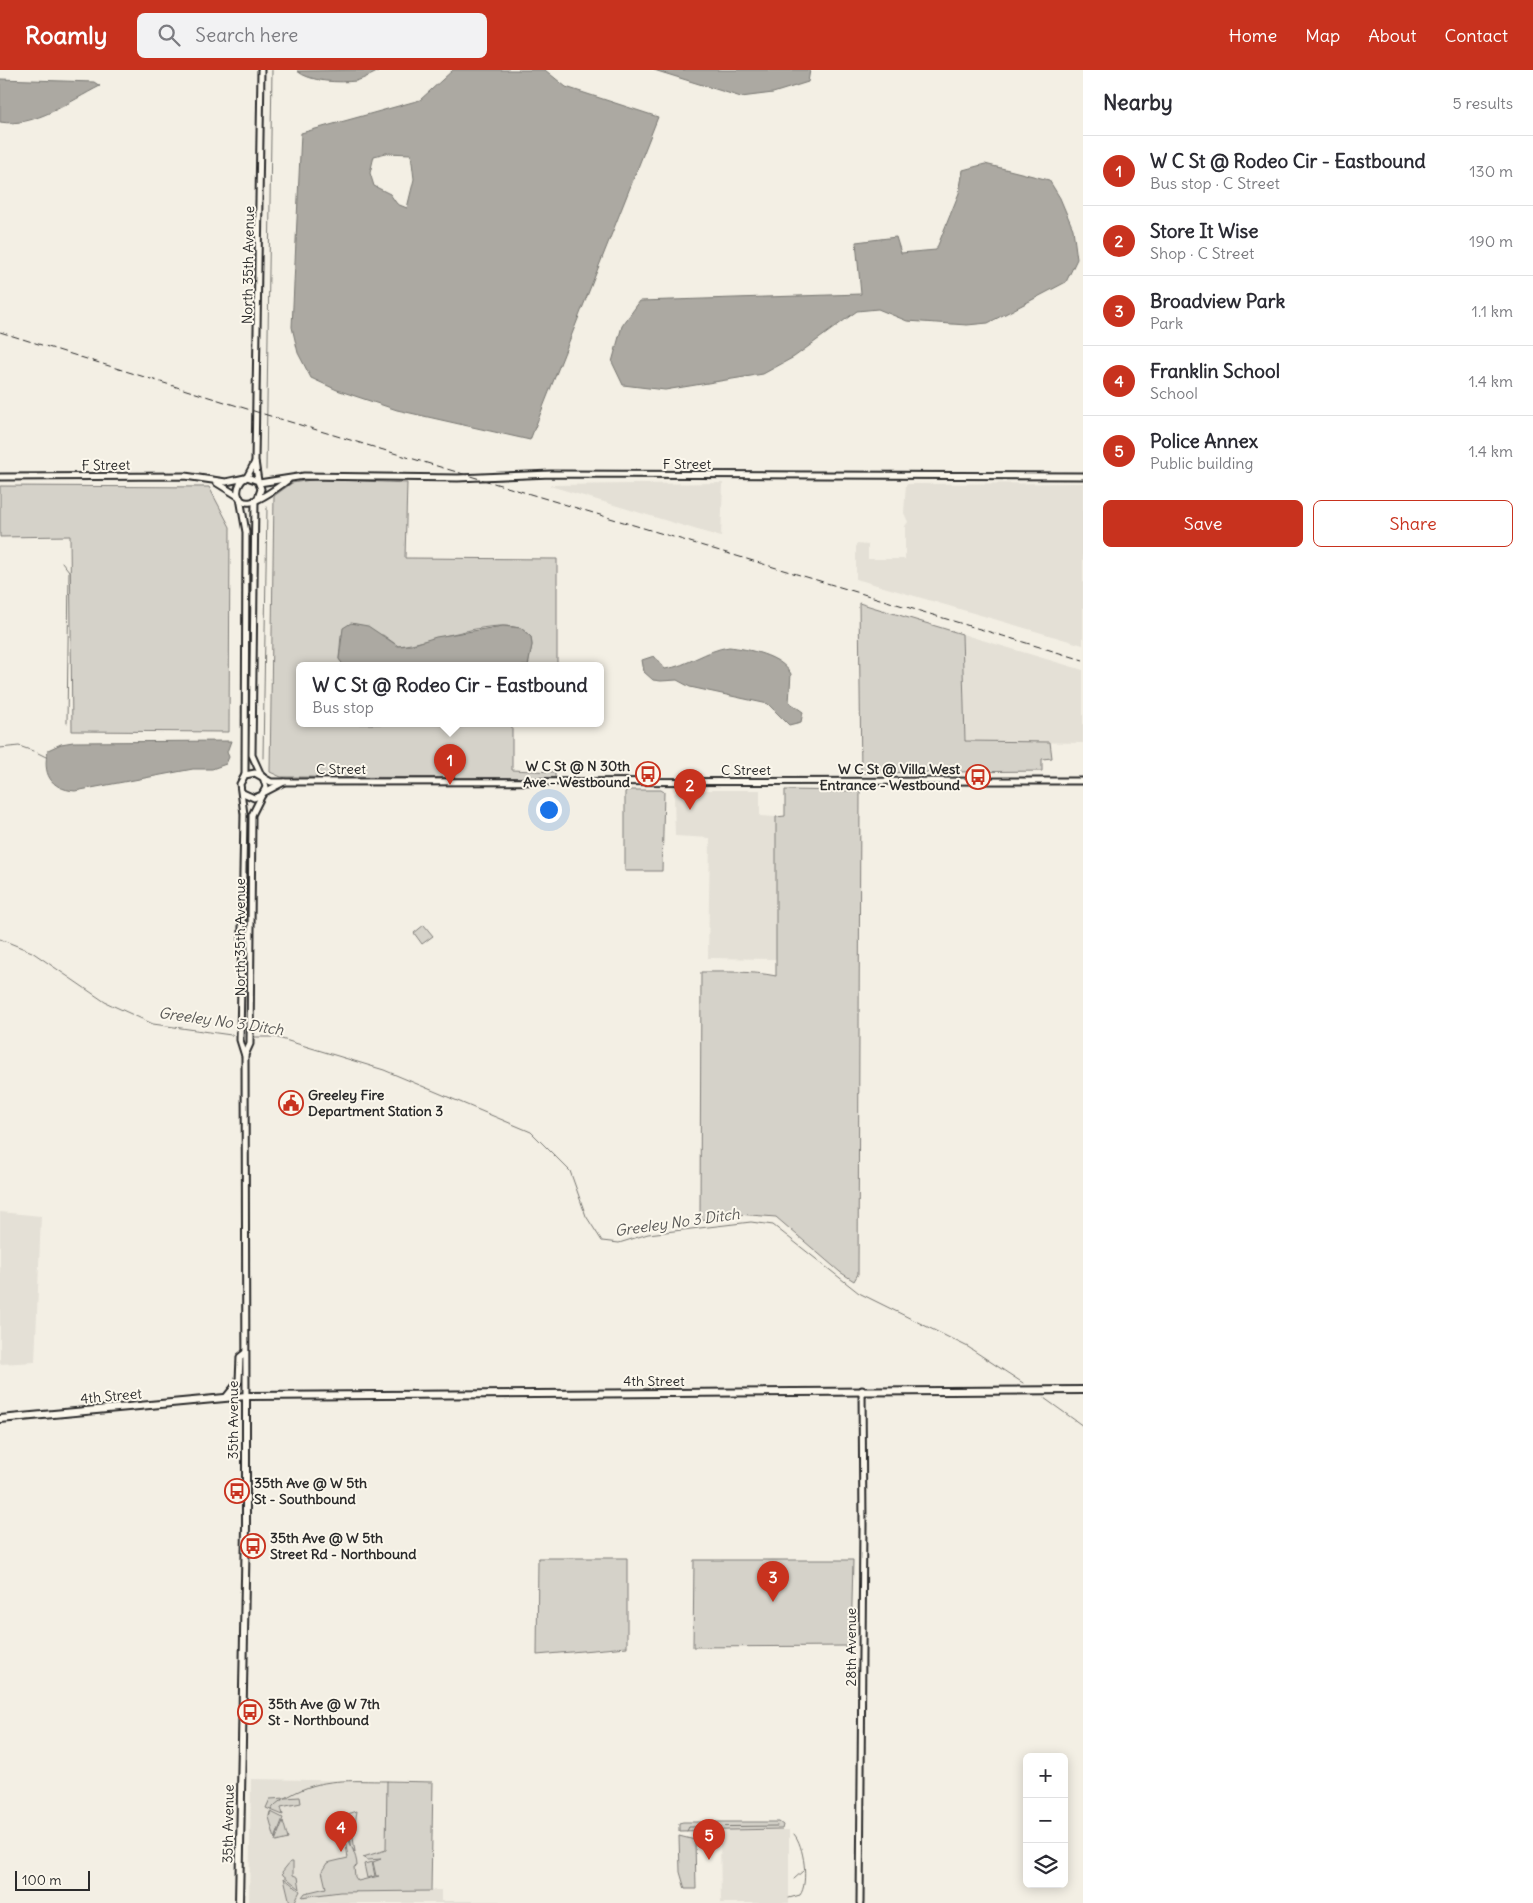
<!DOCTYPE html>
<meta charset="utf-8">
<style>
body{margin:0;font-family:Delius,sans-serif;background:#f2f2f3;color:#2b2b33}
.controls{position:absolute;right:15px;bottom:15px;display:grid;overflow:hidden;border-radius:8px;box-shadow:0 2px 12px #0003}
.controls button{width:45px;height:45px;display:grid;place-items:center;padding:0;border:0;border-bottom:1px solid #e1e1e2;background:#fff;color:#2b2b33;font:25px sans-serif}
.scale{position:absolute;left:15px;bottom:12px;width:75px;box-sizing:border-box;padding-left:5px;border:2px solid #2b2b2b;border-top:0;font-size:14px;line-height:18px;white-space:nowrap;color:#2b2b2b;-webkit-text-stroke:4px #fbf7ec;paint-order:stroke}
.you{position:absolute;left:548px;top:739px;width:18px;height:18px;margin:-12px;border:4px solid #fff;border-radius:50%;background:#1a73e8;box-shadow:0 0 0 8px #1a73e833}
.badge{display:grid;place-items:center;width:32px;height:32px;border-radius:50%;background:#c8321e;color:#fff;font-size:16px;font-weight:700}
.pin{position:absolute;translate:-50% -41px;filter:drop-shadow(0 1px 2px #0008)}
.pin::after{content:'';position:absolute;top:26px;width:18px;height:15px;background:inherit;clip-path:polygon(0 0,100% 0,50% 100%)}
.popup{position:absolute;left:296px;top:592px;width:308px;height:65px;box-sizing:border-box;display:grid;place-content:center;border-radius:8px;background:#fff;filter:drop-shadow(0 1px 4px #0005);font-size:16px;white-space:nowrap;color:#7c7c81}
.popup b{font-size:19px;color:#2b2b33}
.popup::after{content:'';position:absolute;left:50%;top:100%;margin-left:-10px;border:10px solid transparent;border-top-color:#fff}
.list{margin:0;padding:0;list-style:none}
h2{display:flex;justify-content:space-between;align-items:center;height:65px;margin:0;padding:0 20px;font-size:21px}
h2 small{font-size:16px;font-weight:400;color:#7c7c81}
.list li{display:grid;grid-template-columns:32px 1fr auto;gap:15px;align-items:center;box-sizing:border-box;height:70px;padding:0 20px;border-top:1px solid #e1e1e2}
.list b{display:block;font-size:19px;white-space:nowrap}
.list p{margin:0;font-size:16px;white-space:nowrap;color:#7c7c81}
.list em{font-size:16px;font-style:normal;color:#7c7c81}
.actions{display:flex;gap:10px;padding:15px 20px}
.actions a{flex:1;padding:11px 0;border:1px solid #c8321e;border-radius:8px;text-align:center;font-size:18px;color:#c8321e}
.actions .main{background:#c8321e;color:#fff}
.icon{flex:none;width:28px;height:28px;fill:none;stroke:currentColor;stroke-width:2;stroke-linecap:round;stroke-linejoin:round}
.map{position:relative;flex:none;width:1083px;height:1833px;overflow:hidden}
header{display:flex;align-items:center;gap:30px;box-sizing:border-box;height:70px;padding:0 25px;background:#c8321e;color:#fff}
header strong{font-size:24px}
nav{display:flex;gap:28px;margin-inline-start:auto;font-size:18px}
.search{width:350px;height:45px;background:#f2f2f3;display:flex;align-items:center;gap:12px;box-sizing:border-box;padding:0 18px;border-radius:8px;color:#7c7c81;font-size:19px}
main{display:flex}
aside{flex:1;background:#fff}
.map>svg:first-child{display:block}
</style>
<header>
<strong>Roamly</strong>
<div class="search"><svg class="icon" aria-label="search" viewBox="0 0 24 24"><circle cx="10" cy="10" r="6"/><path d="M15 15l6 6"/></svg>Search here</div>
<nav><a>Home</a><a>Map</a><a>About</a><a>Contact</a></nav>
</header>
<main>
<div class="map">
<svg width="1083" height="1833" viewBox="0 0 1083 1833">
<rect width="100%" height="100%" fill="#f3efe4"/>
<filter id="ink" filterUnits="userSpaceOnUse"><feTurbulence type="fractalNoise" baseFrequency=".02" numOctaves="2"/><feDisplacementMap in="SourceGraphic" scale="10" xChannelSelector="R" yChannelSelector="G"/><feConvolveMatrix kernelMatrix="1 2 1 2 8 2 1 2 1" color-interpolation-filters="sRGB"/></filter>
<g filter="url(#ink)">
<!-- built -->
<g fill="#e4e0d6">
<polygon points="723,413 721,467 547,415"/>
<polygon points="1083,413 1083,575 856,509 856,474 868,475 868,489 905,489 905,456 908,452 904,443 906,414"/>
<polygon points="962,564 1083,600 1083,673 965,671"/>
<polygon points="679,720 760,720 760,746 776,747 776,889 708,888 710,768 675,766 674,724"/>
<polygon points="0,1142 41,1146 35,1292 0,1294"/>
<polygon points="251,1709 433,1712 431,1820 441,1820 441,1831 498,1831 502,1833 249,1833"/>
<polygon points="720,1760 789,1760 789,1833 721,1833"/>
</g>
<!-- green -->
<g fill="#d5d2c9" stroke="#807e7a">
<path d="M317 409 407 413 405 488 557 489V596H528L532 575 531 567C528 564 523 559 519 558 489 549 429 573 398 576L383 565H341L339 589 344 596H300V654H512V700L555 702V708L281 707 270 702 274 426 292 413Z"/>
<polygon points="0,416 209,417 230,457 229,662 72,661 70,466 0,467"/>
<polygon points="859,533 962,564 965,671 1050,672 1052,688 1042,689 1042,701 861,703"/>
<polygon points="628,720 661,720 664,722 662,801 625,801 625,722"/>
<path d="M785 720 860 721 858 1204 854 1211 840 1202 776 1147 737 1144 700 1150 701 902C726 902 752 901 776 906V747L785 746Z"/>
<polygon points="424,855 433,866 422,874 414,863"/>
<polygon points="538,1488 627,1488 627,1577 537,1585"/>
<polygon points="694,1490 853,1490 851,1574 848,1576 693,1577"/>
<path d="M387 1711 433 1712 431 1821 340 1822 302 1827 305 1823 326 1818 322 1801 327 1793 348 1788 344 1762 347 1763C349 1774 357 1785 357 1796L354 1797 355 1807 358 1811 379 1806H376L373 1792 381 1789 368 1790 363 1787 386 1780Z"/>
<polygon points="300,1727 301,1733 281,1737 283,1745 266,1738 270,1729"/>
<polygon points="357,1741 353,1767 355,1782 352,1778 349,1763 344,1759 352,1756 348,1744"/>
<polygon points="271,1742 283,1748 275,1769 269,1747"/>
<polygon points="283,1751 288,1769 276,1772 275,1771"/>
<polygon points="683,1752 779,1752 783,1755 782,1759 679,1761 679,1753"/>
<polygon points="679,1766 695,1770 696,1819 685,1819 680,1802"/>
<polygon points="290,1792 293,1792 293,1805 298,1807 300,1819 283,1805 282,1802"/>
<polygon points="372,1792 375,1806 367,1808 364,1794"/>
<polygon points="284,1808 300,1821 294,1833 290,1833"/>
</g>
<!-- water -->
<g fill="#aca9a2" stroke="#787772" fill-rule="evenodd">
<path d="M382 0C374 3 364 9 356 11 339 13 310 12 297 1Z"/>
<path d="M453 0H545L566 17 658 47 530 370 397 340 337 320 311 308 298 283 292 257 301 63 420 30ZM386 83 411 84 414 109 407 138 397 134 390 124 374 116 370 103 374 86Z"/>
<polygon points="654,0 810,0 808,12 773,23 741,27"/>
<path d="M0 9 94 12 100 16C70 31 34 58 0 52Z"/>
<polygon points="985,94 1049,110 1060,128 1073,159 1077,189 1066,212 988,253 967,255 907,251 878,239 857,241 794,287 763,304 665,320 623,315 612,292 622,256 640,231 861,224 856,172 896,167 901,183 936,180 959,123 963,100"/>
<polygon points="351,553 368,556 398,576 411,575 436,567 503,556 521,558 531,567 532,575 528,596 344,596 339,589 343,558"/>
<path d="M729 577C748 579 781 585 791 604L789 632 803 642 801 652 789 655 768 634 690 617 677 610 661 611 653 610 644 602 642 590 654 586 665 599C688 596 706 580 729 577Z"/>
<path d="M231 671 227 682 229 687 226 694 212 699H193L75 721C50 719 42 703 48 680L61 674 73 672Z"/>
</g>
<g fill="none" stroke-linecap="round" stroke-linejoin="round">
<!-- stream -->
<g stroke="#787772" stroke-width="1">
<polyline points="266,400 272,0"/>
<polyline points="62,492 69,501 67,653"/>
<polyline points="0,678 19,676 33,681"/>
<polyline points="38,683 46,687"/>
<polyline points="263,688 267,437"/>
<polyline points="0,869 32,882 105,932 153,954 238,966"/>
<polyline points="252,967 275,967 384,1000 531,1062 570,1101 586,1146 602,1171 619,1173 648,1164 751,1152 773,1155 859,1223 968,1277 1023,1313"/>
<polyline points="1044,1328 1083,1356"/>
<path d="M271 1740C275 1733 282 1730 289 1726 322 1707 350 1711 387 1711"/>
<polyline points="269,1746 270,1742"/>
<polyline points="687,1761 689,1757 777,1756"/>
<polyline points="794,1809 803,1801"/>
<path d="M789 1828 800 1825C809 1813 804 1775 794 1764"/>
</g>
<defs>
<g id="minor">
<polyline points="0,407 185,406 226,412 245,408"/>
<polyline points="247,407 255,392"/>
<polyline points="258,411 255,391 261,0"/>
<polyline points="217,413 238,426"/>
<polyline points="259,413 304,406 458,408 551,404 1083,406"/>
<polyline points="240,428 246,462 245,705"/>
<path d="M258 428 261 419 258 411 247 407C234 413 234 435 251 432 263 429 278 417 288 410"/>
<polyline points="255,430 252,685 261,705"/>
<polyline points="243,723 254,728 262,725 266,717 263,707"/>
<polyline points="263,723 284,712"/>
<polyline points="245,985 250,974 252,745 262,725"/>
<polyline points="246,1326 245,986 240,970 244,744 240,714 245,705 255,703 271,712 1083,711"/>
<polyline points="226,1327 239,1311 240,1287 245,1283"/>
<polyline points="860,1833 863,1455 862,1320"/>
</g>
<g id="major">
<polyline points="0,1349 246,1326 1083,1320"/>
<polyline points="239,1833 246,1456 246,1326"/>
</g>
</defs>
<!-- minor casing -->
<use href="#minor" stroke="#2b2b2b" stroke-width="9"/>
<!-- major casing -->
<use href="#major" stroke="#2b2b2b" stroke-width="10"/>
<!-- minor -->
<use href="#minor" stroke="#fbf7ec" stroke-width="5"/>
<!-- major -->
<use href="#major" stroke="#fbf7ec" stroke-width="6"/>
<!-- rail -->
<polyline stroke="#2b2b2b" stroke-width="1" stroke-dasharray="8 4" stroke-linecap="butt" points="0,262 257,342 1083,590"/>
</g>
</g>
<!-- icons -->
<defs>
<symbol id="bus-ring" viewBox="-11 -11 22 22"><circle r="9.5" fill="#fbf7ec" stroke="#c8321e" stroke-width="1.5"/><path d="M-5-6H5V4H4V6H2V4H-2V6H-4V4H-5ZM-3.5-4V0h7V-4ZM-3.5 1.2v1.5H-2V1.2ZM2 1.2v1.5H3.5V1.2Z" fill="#c8321e"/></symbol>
<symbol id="civic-ring" viewBox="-11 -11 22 22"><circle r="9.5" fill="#fbf7ec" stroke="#c8321e" stroke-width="1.5"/><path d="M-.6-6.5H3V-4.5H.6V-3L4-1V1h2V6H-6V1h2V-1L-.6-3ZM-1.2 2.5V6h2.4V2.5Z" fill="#c8321e"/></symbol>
</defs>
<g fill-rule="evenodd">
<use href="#bus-ring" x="634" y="690" width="28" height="28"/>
<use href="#bus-ring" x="964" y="693" width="28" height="28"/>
<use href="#civic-ring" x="277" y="1019" width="28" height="28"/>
<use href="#bus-ring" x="223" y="1407" width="28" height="28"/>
<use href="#bus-ring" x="239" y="1462" width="28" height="28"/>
<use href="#bus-ring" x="236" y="1628" width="28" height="28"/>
</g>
<g text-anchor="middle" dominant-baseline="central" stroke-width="4" stroke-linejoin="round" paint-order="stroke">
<!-- street labels -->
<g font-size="14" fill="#2b2b2b" stroke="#fbf7ec">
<text transform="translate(248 195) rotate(-89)">North 35th Avenue</text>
<text x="687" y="394">F Street</text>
<text transform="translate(106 395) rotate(-1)">F Street</text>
<text x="341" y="699">C Street</text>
<text x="746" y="700">C Street</text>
<text transform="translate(240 867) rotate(-90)">North 35th Avenue</text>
<text x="654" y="1311">4th Street</text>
<text transform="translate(111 1326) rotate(-5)">4th Street</text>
<text transform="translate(233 1350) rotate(-90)">35th Avenue</text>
<text transform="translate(851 1577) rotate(-90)">28th Avenue</text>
<text transform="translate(228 1754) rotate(-89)">35th Avenue</text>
</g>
<!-- poi labels -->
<g font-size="14" font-weight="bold" fill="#2b2b2b" stroke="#fbf7ec" text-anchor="start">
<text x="630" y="696" text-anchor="end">W C St @ N 30th<tspan x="630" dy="16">Ave - Westbound</tspan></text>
<text x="960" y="699" text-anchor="end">W C St @ Villa West<tspan x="960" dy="16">Entrance - Westbound</tspan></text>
<text x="308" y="1025">Greeley Fire<tspan x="308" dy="16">Department Station 3</tspan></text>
<text x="254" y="1413">35th Ave @ W 5th<tspan x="254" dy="16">St - Southbound</tspan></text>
<text x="270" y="1468">35th Ave @ W 5th<tspan x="270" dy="16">Street Rd - Northbound</tspan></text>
<text x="268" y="1634">35th Ave @ W 7th<tspan x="268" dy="16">St - Northbound</tspan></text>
</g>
<!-- water labels -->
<g font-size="15" font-style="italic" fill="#585755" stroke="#fbf7ec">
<text transform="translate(221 951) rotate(8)">Greeley No 3 Ditch</text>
<text transform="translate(677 1152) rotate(-8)">Greeley No 3 Ditch</text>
</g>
</g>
</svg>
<div class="controls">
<button>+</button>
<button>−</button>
<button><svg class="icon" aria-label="layers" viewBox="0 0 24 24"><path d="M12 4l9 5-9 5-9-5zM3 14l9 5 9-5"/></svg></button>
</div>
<div class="scale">100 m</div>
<div class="you"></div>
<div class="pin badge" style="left:450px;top:715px">1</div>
<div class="popup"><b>W C St @ Rodeo Cir - Eastbound</b>Bus stop</div>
<div class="pin badge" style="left:690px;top:740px">2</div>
<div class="pin badge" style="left:773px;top:1532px">3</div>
<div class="pin badge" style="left:341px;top:1782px">4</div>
<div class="pin badge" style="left:709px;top:1790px">5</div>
</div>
<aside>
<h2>Nearby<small>5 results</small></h2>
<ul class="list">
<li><span class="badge">1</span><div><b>W C St @ Rodeo Cir - Eastbound</b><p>Bus stop · C Street</p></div><em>130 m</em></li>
<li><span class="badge">2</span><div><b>Store It Wise</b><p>Shop · C Street</p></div><em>190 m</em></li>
<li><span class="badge">3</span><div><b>Broadview Park</b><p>Park</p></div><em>1.1 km</em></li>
<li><span class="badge">4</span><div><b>Franklin School</b><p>School</p></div><em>1.4 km</em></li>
<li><span class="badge">5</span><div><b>Police Annex</b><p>Public building</p></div><em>1.4 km</em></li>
</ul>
<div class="actions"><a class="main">Save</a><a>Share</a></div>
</aside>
</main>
